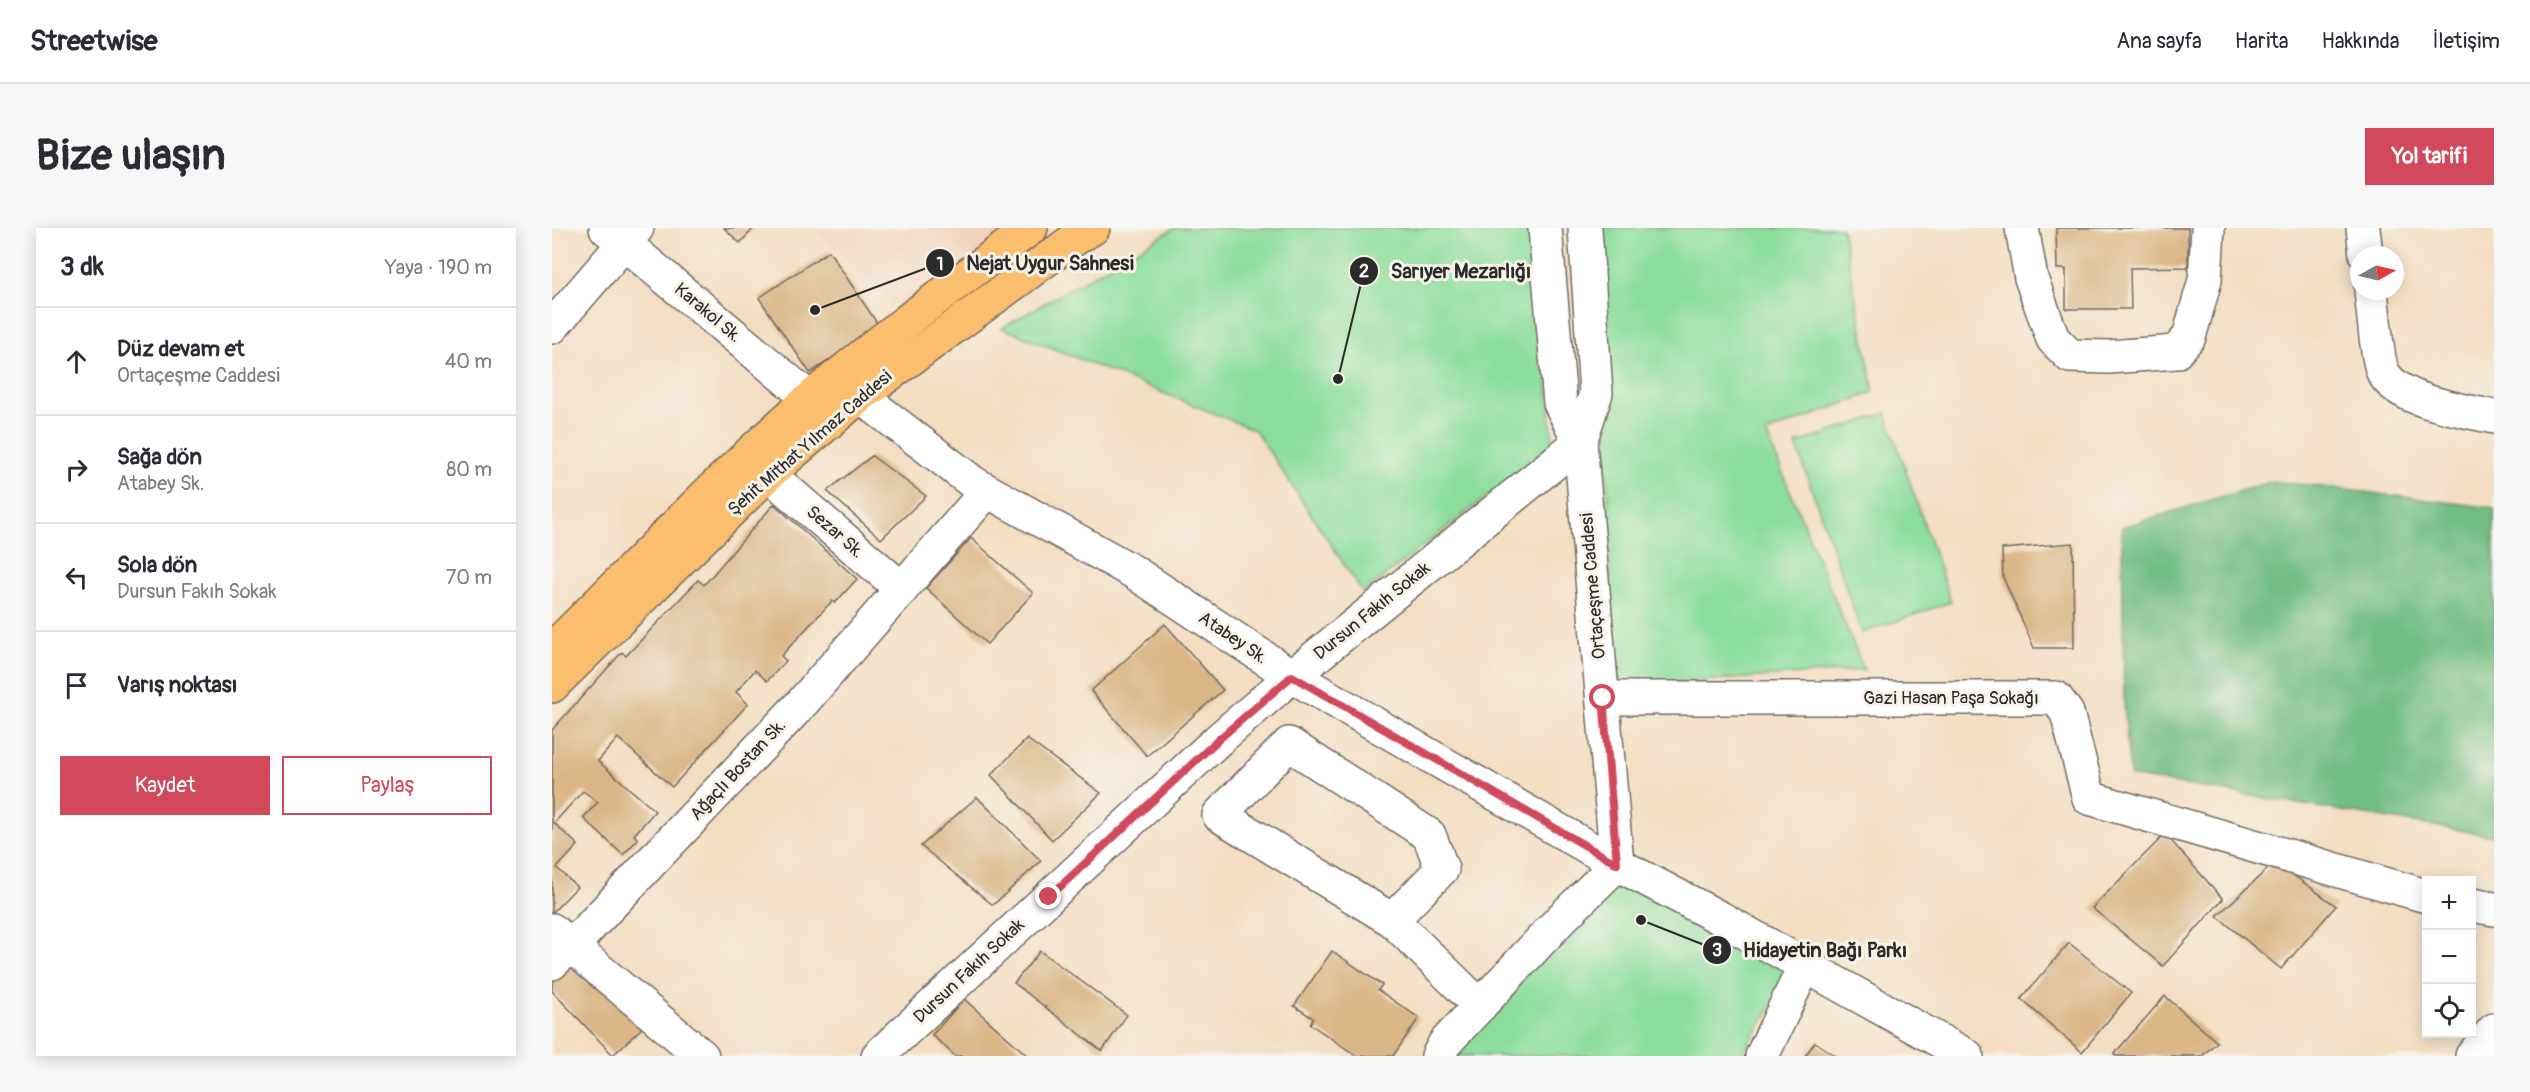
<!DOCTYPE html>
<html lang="tr">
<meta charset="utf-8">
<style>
body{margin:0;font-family:Pangolin,sans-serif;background:#f7f7f7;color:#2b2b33}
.controls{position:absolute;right:18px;bottom:18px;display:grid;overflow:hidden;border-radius:0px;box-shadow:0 3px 15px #0003}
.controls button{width:54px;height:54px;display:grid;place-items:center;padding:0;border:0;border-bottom:2px solid #e1e1e2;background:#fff;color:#2b2b33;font:30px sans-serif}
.compass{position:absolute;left:1798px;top:18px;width:54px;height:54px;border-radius:50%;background:#fff;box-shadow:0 3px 15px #0003;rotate:82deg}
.stop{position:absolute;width:18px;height:18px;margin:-14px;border:4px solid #d1495b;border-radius:50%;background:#fff}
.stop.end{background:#d1495b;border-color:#fff;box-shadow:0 2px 6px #0008}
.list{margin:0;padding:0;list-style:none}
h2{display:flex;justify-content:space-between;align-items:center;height:78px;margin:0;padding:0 24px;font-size:26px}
h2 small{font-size:20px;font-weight:400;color:#7c7c81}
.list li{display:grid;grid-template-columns:39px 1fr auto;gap:18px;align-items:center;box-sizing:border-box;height:108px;padding:0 24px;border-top:2px solid #e1e1e2}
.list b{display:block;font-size:22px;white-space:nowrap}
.list p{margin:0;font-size:20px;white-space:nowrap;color:#7c7c81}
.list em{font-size:20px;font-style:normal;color:#7c7c81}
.actions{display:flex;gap:12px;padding:18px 24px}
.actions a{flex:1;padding:14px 0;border:2px solid #d1495b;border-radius:0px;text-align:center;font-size:21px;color:#d1495b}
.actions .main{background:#d1495b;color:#fff}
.icon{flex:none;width:33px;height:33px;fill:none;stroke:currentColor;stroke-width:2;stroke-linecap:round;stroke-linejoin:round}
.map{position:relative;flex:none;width:1942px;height:828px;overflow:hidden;border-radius:0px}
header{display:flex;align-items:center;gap:36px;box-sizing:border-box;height:84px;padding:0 30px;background:#fff;border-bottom:2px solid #e1e1e2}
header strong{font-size:28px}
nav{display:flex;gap:33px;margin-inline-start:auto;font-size:21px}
.intro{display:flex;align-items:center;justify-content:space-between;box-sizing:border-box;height:144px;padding:0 36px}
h1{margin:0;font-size:42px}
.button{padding:15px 27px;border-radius:0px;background:#d1495b;color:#fff;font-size:21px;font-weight:700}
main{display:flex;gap:36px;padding:0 36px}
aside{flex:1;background:#fff;border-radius:0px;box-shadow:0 3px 15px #0003}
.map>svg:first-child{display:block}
</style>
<header>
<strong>Streetwise</strong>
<nav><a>Ana sayfa</a><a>Harita</a><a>Hakkında</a><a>İletişim</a></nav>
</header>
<div class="intro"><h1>Bize ulaşın</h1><a class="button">Yol tarifi</a></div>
<main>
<aside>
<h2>3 dk<small>Yaya · 190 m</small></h2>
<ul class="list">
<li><svg class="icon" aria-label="ahead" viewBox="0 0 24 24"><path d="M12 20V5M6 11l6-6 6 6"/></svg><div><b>Düz devam et</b><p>Ortaçeşme Caddesi</p></div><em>40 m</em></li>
<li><svg class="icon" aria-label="right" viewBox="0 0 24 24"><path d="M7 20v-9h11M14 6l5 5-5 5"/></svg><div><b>Sağa dön</b><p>Atabey Sk.</p></div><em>80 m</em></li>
<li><svg class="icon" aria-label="left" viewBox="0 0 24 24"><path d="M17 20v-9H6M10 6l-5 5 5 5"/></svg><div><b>Sola dön</b><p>Dursun Fakıh Sokak</p></div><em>70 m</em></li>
<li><svg class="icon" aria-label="arrive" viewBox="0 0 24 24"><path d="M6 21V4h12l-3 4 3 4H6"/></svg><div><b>Varış noktası</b></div></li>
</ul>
<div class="actions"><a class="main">Kaydet</a><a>Paylaş</a></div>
</aside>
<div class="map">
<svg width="1942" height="828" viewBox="0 0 1942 828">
<rect width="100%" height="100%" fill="#f7f3e8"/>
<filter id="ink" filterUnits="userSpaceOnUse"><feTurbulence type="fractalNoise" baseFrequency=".0167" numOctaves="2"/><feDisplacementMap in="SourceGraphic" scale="12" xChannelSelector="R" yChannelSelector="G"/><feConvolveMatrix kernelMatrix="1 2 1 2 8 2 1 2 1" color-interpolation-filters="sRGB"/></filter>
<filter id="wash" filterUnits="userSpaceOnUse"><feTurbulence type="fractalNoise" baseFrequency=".008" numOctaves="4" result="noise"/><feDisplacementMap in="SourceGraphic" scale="24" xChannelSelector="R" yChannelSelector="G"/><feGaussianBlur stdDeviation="1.35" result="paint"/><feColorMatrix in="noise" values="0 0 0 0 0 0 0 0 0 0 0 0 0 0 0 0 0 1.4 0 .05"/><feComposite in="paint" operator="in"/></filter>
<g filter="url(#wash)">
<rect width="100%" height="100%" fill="#f3dec2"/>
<!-- built -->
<polygon fill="#f2d4be" points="260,0 470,0 352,83"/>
<!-- green -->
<g fill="#8dde9d" stroke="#5c8464" stroke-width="1.5">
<polygon points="623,0 982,0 1001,217 811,365 703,202 450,100"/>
<polygon points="1039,0 1290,0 1322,164 1214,205 1312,442 1061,459 1052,131"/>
<polygon points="1334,185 1399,374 1310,405 1244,216"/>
<polygon points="1066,645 1245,740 1188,828 900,828"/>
</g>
<!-- forest -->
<polygon fill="#72bd84" stroke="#4e7458" stroke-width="1.5" points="1721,253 1942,280 1942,608 1578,548 1572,477 1570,299"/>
<g id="blocks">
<!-- building -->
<g fill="#dbb687">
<polygon points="172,0 202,0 188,15"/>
<polygon points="1504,0 1636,0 1636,39 1578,40 1579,81 1514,81 1514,41 1505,41"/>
<polygon points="277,23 327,98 258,145 207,70"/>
<polygon points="320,228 374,268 329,311 275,263"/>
<polygon points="222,276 305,351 283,375 280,373 229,428 234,433 215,453 203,442 184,464 196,476 120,559 66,510 46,533 103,583 82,607 86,611 71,627 31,590 46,574 31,563 2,595 26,617 5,640 25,659 0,685 0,502 70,424 74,428 146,352 152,357"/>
<polygon points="419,310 481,365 435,416 374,360"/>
<polygon points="1521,315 1522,420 1482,420 1451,349 1450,321"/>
<polygon points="613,396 671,462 595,528 539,463"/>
<polygon points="475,511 549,565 500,612 439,547"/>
<polygon points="425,569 489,633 441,677 369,618"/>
<polygon points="1613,606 1671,671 1611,738 1540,680"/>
<polygon points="1723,634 1784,678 1729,741 1665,688"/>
<polygon points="1517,715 1579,765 1530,824 1469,771"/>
<polygon points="488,723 575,787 550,823 462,755"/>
<polygon points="780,723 830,757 826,762 867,790 841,828 805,828 758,796 761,790 742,778"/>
<polygon points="24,731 90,800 61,827 0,763 0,755"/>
<polygon points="1613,768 1665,814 1650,828 1564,828 1562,826"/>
<polygon points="412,771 476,828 403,828 380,807"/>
<polygon points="1263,814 1284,828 1253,828"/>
</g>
</g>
</g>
<g filter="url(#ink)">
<use href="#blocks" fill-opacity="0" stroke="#716a60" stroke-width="1.5"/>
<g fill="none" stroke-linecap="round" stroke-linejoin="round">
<defs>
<g id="minor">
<polyline points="54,0 258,171"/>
<polyline points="993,0 1008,175 1028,214"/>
<polyline points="1470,0 1479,50 1501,111 1518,128 1557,129 1624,124 1637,109 1653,52 1656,0"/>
<polyline points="1811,0 1814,27"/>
<path d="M1819 63C1821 78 1825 135 1832 146 1849 174 1911 182 1942 189"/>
<polyline points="0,99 85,0"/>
<polyline points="308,168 423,256 580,343 740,448 1065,636 1168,690 1415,828"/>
<polyline points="216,246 350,361"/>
<polyline points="1051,470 1504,470 1515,485 1537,570 1874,668"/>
<polyline points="1920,677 1942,681"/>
<polyline points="840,692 667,587 737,516 877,607 890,641 840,692 928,778"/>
<polyline points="0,702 150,828"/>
<polyline points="0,735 32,705 250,475 435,263"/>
<polyline points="326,828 666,512 740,448 1028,214"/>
<polyline points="886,828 893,815 1009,691 1065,636 1028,214 1044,165 1033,0"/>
<polyline points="1210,828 1253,737"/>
<polyline points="1920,828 1942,802"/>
</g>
<g id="major">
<path d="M0 421C86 337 168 248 259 170 329 110 404 56 479 0"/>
<polyline points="0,458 216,246 308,168 524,10 541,0"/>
</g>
</defs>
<!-- minor casing -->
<use href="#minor" stroke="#716a60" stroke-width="36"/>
<!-- major casing -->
<use href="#major" stroke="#716a60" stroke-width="36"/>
<!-- minor -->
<use href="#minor" stroke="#fff" stroke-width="33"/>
<!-- major -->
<use href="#major" stroke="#fbbd6e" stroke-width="33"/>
</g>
</g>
<g fill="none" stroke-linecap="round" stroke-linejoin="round" filter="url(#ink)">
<!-- route -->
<polyline stroke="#d1495b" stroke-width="8" points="497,669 666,512 740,448 1065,636 1051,470"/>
</g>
<g text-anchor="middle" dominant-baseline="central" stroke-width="6" stroke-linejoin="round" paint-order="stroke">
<!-- street labels -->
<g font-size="18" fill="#2b2b2b" stroke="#f7f3e8">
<text transform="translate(156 85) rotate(40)">Karakol Sk.</text>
<text transform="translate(258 215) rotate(-41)">Şehit Mithat Yılmaz Caddesi</text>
<text transform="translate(283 304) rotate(41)">Sezar Sk.</text>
<text transform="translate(1041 358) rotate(-95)">Ortaçeşme Caddesi</text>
<text transform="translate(820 383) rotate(-39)">Dursun Fakıh Sokak</text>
<text transform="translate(681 410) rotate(34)">Atabey Sk.</text>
<text x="1399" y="470">Gazi Hasan Paşa Sokağı</text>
<text transform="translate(186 542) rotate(-47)">Ağaçlı Bostan Sk.</text>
<text transform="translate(417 743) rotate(-43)">Dursun Fakıh Sokak</text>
</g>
</g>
<!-- callouts -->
<path fill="none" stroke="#2b2b2b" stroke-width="2" d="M263 82L388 35M786 151L812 43M1089 692L1165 722"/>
<g fill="#2b2b2b" stroke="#f7f3e8" stroke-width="2">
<circle cx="263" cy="82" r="6"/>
<circle cx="786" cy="151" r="6"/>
<circle cx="1089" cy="692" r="6"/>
<circle cx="388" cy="35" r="15"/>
<circle cx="812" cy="43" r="15"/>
<circle cx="1165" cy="722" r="15"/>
</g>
<g font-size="18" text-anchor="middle" font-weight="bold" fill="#fff">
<text x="388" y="42">1</text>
<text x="812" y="49">2</text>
<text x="1165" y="728">3</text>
</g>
<g font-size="20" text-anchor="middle" font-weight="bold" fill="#2b2b2b" stroke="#f7f3e8" stroke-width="6" stroke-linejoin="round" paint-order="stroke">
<text x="498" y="42">Nejat Uygur Sahnesi</text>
<text x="909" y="50">Sarıyer Mezarlığı</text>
<text x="1273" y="729">Hidayetin Bağı Parkı</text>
</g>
</svg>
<div class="controls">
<button>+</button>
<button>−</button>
<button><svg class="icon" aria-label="locate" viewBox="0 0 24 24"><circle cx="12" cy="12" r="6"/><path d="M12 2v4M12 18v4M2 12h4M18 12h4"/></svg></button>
</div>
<svg class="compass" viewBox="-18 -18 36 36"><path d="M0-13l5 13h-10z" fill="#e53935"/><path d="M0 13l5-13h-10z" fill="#7c7c81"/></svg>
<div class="stop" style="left:1051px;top:470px"></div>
<div class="stop end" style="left:497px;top:669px"></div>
</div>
</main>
